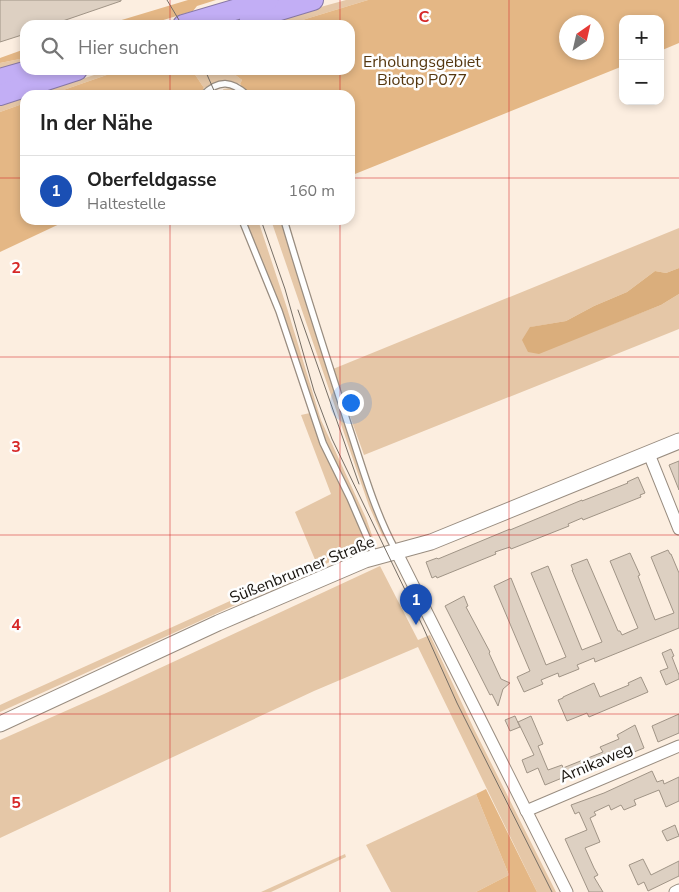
<!DOCTYPE html>
<html lang="de">
<meta charset="utf-8">
<style>
body{margin:0;font-family:"Nunito Sans",sans-serif;background:#f2f2f2;color:#222}
.controls{position:absolute;right:15px;top:15px;display:grid;overflow:hidden;border-radius:10px;box-shadow:0 2px 8px #0003}
.controls button{width:45px;height:45px;display:grid;place-items:center;padding:0;border:0;border-bottom:1px solid #e0e0e0;background:#fff;color:#222;font:25px sans-serif}
.compass{position:absolute;left:559px;top:15px;width:45px;height:45px;border-radius:50%;background:#fff;box-shadow:0 2px 8px #0003;rotate:34deg}
.you{position:absolute;left:350px;top:402px;width:18px;height:18px;margin:-12px;border:4px solid #fff;border-radius:50%;background:#1a73e8;box-shadow:0 0 0 8px #1a73e833}
.badge{display:grid;place-items:center;width:32px;height:32px;border-radius:50%;background:#7c3aed;color:#fff;font-size:16px;font-weight:700}
.pin{position:absolute;translate:-50% -41px;filter:drop-shadow(0 1px 2px #0008)}
.pin::after{content:'';position:absolute;top:26px;width:18px;height:15px;background:inherit;clip-path:polygon(0 0,100% 0,50% 100%)}
.list{margin:0;padding:0;list-style:none}
h2{display:flex;justify-content:space-between;align-items:center;height:65px;margin:0;padding:0 20px;font-size:21px}
h2 small{font-size:16px;font-weight:400;color:#767676}
.list li{display:grid;grid-template-columns:32px 1fr auto;gap:15px;align-items:center;box-sizing:border-box;height:70px;padding:0 20px;border-top:1px solid #e0e0e0}
.list b{display:block;font-size:19px;white-space:nowrap}
.list p{margin:0;font-size:16px;white-space:nowrap;color:#767676}
.list em{font-size:16px;font-style:normal;color:#767676}
.icon{flex:none;width:28px;height:28px;fill:none;stroke:currentColor;stroke-width:2;stroke-linecap:round;stroke-linejoin:round}
.map{position:relative;flex:none;width:679px;height:892px;overflow:hidden}
.search{position:absolute;background:#fff;box-shadow:0 2px 8px #0003;left:20px;top:20px;width:335px;height:55px;display:flex;align-items:center;gap:12px;box-sizing:border-box;padding:0 18px;border-radius:15px;color:#767676;font-size:19px}
.panel{position:absolute;background:#fff;box-shadow:0 2px 8px #0003;left:20px;top:90px;width:335px;height:135px;border-radius:15px}
.map>svg:first-child{display:block}
</style>
<div class="map">
<svg width="679" height="892" viewBox="0 0 679 892">
<rect width="100%" height="100%" fill="#fceee0"/>
<!-- green -->
<g fill="#e5c7a7">
<polygon points="346,0 368,0 286,25 255,25"/>
<polygon points="25,58 25,62 0,70 0,63"/>
<polygon points="109,70 121,70 49,95 34,95"/>
<polygon points="192,70 232,70 234,74 242,80 240,84 224,80 204,88"/>
<polygon points="230,88 235,89 243,95 225,95 223,89"/>
<polygon points="25,98 25,103 0,112 0,106"/>
<polygon points="245,220 258,220 287,308 321,420 366,518 374,541 371,541 364,521 322,433 284,316"/>
<polygon points="271,220 280,220 333,388 376,514 385,535 383,537 369,506"/>
<polygon points="679,228 679,268 666,273 655,271 627,292 594,306 566,321 531,327 587,334 661,305 679,294 679,329 364,455 333,369"/>
<polygon points="310,413 354,512 367,545 0,712 0,705 13,699 316,562 295,512 331,494 301,415"/>
<polygon points="380,566 418,640 430,635 474,729 556,892 537,892 418,647 314,691 0,838 0,740 104,694"/>
<polygon points="476,794 509,875 476,892 391,892 366,845"/>
<polygon points="345,854 346,857 271,892 261,892"/>
</g>
<!-- forest -->
<g fill="#e4b785" fill-rule="evenodd">
<polygon points="188,0 216,0 197,6 193,11 147,25 105,25"/>
<path d="M368 0H679V43L660 51V19H623V66L350 176V95H248L240 84 242 80 234 74 232 70H350V25H286ZM566 22H596V52H566Z"/>
<polygon points="25,49 25,58 0,63 0,58"/>
<polygon points="121,70 192,70 204,88 200,95 49,95"/>
<polygon points="25,103 25,220 68,220 0,252 0,112"/>
<polygon points="486,789 537,892 476,892 509,875 476,794"/>
</g>
<!-- water -->
<polygon fill="#daae7c" points="679,268 679,294 661,305 539,354 528,352 522,340 530,327 566,321 594,306 627,292 655,271 666,273"/>
<!-- building -->
<g fill="#ddd0c2" stroke="#a09486">
<polygon points="0,0 121,0 121,1 51,25 25,25 25,34 0,42"/>
<polygon points="679,461 679,490 669,465"/>
<polygon points="638,477 645,493 640,495 641,497 583,520 582,518 568,524 569,526 511,549 510,547 495,552 496,554 437,578 436,576 432,578 426,562 437,558 438,559 510,529 510,530 582,500 582,501 628,483 627,482"/>
<polygon points="668,550 670,554 671,554 679,573 679,628 595,662 594,658 577,665 579,669 559,677 558,673 541,680 543,684 524,692 517,677 530,671 494,586 511,578 546,665 566,657 531,573 548,566 582,650 602,642 572,570 573,570 571,565 587,559 618,631 620,631 622,635 638,628 610,561 630,553 640,575 638,576 655,620 674,613 651,557"/>
<polygon points="464,596 468,606 466,607 490,652 489,653 501,679 510,683 503,689 498,706 492,694 490,695 445,606"/>
<polygon points="671,649 674,656 672,657 679,675 679,679 666,685 660,671 668,668 662,653"/>
<polygon points="641,677 648,692 589,717 587,713 567,721 558,700 563,698 563,697 594,683 600,697 629,685 628,683"/>
<polygon points="679,714 679,733 658,742 652,726"/>
<polygon points="515,716 520,727 510,731 505,720"/>
<polygon points="531,716 543,744 538,746 548,770 562,765 563,768 603,752 600,747 619,739 617,735 635,725 644,748 607,763 606,759 590,766 591,769 580,773 579,771 545,785 538,768 527,773 522,760 534,755 518,722"/>
<polygon points="652,771 657,782 663,780 664,784 679,777 679,801 666,807 659,790 634,800 636,805 624,810 621,805 611,810 609,805 594,812 596,815 590,818 600,842 585,848 594,868 598,875 594,877 603,892 589,892 565,839 587,830 579,812 575,814 571,805 604,793"/>
<polygon points="675,825 679,836 667,841 662,831"/>
<polygon points="643,859 651,875 679,861 679,876 648,891 644,882 638,885 629,865"/>
</g>
<g fill="none" stroke-linecap="round" stroke-linejoin="round">
<defs>
<g id="lane">
<path d="M203 95C219 79 232 81 247 95"/>
<polyline points="242,220 279,311 323,443 350,498 375,556"/>
<path d="M284 220C304 288 326 356 348 424 362 466 374 510 395 549"/>
</g>
<g id="street">
<polyline points="649,454 679,529"/>
<polyline points="396,551 567,892"/>
<polyline points="526,811 679,746"/>
<polyline points="675,892 679,890"/>
</g>
<polyline id="secondary" points="0,724 218,623 365,560 431,542 679,441"/>
<g id="highway">
<polyline points="250,19 313,0"/>
<polyline points="183,25 268,0"/>
<polyline points="0,79 31,70"/>
<polyline points="0,95 77,70"/>
</g>
</defs>
<!-- lane casing -->
<use href="#lane" stroke="#998d80" stroke-width="8"/>
<!-- street casing -->
<use href="#street" stroke="#998d80" stroke-width="13"/>
<!-- secondary casing -->
<use href="#secondary" stroke="#998d80" stroke-width="17"/>
<!-- highway casing -->
<use href="#highway" stroke="#8778a5" stroke-width="22"/>
<!-- lane -->
<use href="#lane" stroke="#fff" stroke-width="5.5"/>
<!-- street -->
<use href="#street" stroke="#fff" stroke-width="11"/>
<!-- secondary -->
<use href="#secondary" stroke="#fff" stroke-width="15"/>
<!-- highway -->
<use href="#highway" stroke="#c2aef5" stroke-width="20"/>
<!-- tram -->
<g stroke="#766e65" stroke-width="1">
<polyline points="167,0 182,25"/>
<polyline points="205,70 216,95"/>
<polyline points="261,220 285,289 314,391 332,439 423,627 457,703 552,892"/>
<polyline points="298,310 359,484"/>
</g>
</g>
<!-- grid -->
<path fill="none" stroke="#d62828" stroke-width="1" stroke-opacity="0.55" d="M170 0V25M340 0V25M509 0V892M170 70V95M340 70V95M0 178H25M350 178H679M170 220V892M340 220V892M0 357H679M0 535H679M0 714H679"/>
<g text-anchor="middle" dominant-baseline="central" stroke-width="5" stroke-linejoin="round" paint-order="stroke">
<!-- park labels -->
<g font-size="16" fill="#55370f" stroke="#fefefe">
<text x="422" y="62">Erholungsgebiet<tspan x="422" dy="18">Biotop P077</tspan></text>
</g>
<!-- street labels -->
<g font-size="16" fill="#191510" stroke="#fefefe">
<text transform="translate(302 570) rotate(-22)">Süßenbrunner Straße</text>
<text transform="translate(596 763) rotate(-23)">Arnikaweg</text>
</g>
</g>
<g font-size="16" text-anchor="middle" font-weight="bold" fill="#d62828" stroke="#fefefe" stroke-width="5" stroke-linejoin="round" paint-order="stroke">
<text x="424" y="22">C</text>
<text x="16" y="273">2</text>
<text x="16" y="452">3</text>
<text x="16" y="630">4</text>
<text x="16" y="808">5</text>
</g>
</svg>
<div class="controls">
<button>+</button>
<button>−</button>
</div>
<svg class="compass" viewBox="-18 -18 36 36"><path d="M0-13l5 13h-10z" fill="#e53935"/><path d="M0 13l5-13h-10z" fill="#767676"/></svg>
<div class="you"></div>
<div class="pin badge" style="left:416px;top:625px;background:#1a4fb4">1</div>
<div class="search"><svg class="icon" aria-label="search" viewBox="0 0 24 24"><circle cx="10" cy="10" r="6"/><path d="M15 15l6 6"/></svg>Hier suchen</div>
<section class="panel">
<h2>In der Nähe<small></small></h2>
<ul class="list">
<li><span class="badge" style="background:#1a4fb4">1</span><div><b>Oberfeldgasse</b><p>Haltestelle</p></div><em>160 m</em></li>
</ul>
</section>
</div>
